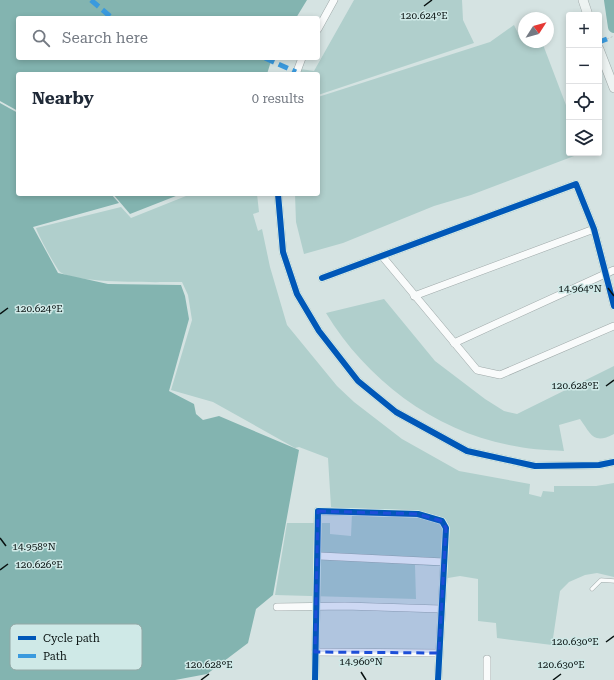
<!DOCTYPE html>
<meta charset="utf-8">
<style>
body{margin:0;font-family:"Roboto Serif",serif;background:#f6f6f7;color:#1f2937}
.controls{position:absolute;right:12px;top:12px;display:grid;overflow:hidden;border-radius:4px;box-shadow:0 2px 6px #0003}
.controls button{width:36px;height:36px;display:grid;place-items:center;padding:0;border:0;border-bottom:1px solid #e0e1e3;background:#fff;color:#1f2937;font:20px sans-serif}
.compass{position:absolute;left:518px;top:12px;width:36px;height:36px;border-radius:50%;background:#fff;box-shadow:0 2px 6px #0003;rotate:54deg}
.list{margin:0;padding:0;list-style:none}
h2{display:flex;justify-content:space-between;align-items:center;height:52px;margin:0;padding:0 16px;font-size:17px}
h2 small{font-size:13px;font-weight:400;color:#747a83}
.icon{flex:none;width:22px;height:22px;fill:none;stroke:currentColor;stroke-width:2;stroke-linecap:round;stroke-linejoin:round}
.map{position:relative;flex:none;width:614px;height:680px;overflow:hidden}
.search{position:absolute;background:#fff;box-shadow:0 2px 6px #0003;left:16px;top:16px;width:304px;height:44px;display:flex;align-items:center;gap:10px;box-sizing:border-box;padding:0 14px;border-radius:4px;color:#747a83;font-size:15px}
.panel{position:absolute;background:#fff;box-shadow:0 2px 6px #0003;left:16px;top:72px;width:304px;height:124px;border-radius:4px}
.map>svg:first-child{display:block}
</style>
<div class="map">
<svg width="614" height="680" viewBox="0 0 614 680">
<rect width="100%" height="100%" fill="#d5e3e2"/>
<!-- green -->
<g fill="#b0cfcc">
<polygon points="354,0 462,0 463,20 474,43 318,95 318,74 298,74 300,69 314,71"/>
<polygon points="514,25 521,39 524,38 524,42 542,42 569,113 569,153 582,153 471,195 434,206 343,243 304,254 296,222 295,194 318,194 318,97 490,42"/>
<path d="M191 194H257L259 212 253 214 258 231 262 229 270 267 287 325 337 386 354 402 402 439 459 471 530 484 529 494 541 497 543 491 554 492V486H596L614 483V577L597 573 585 575 569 582 560 591 552 645 497 638 496 623 478 621V579L460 576 442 579 440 566 415 565 416 599 275 595 287 523H330V534L351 536 352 513 331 507 328 458 299 447 295 448 213 402 171 390 192 320 188 295 182 282C160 282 75 284 60 272 56 268 38 235 36 228L121 207 131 218Z"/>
<path d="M384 299 435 361 485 399 504 411 517 414 614 366V434C593 445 591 434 580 419L559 425 564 451C545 450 527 449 509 445 433 430 366 379 326 313Z"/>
</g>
<!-- water -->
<g fill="#83b4b0">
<polygon points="0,0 307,0 296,18 18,18 18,58 272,58 267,74 18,74 18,111 0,101"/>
<polygon points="0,103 18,113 18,194 111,194 119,203 33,227 58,273 108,284 181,285 185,296 189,319 169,391 194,404 196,414 203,420 219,416 299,450 273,595 256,609 248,643 207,674 175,680 0,680"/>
<polygon points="113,194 181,194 130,214"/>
</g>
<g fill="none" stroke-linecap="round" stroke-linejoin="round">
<!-- river -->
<polyline stroke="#83b4b0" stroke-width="12" points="610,0 614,27"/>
<defs>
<polyline id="service" points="592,589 601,580 614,581"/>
<g id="minor">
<polyline points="318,29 334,0"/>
<polyline points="296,74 302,58"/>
<polyline points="278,194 283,252 297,294 319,331 358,381 396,412 467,451 535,466 599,465 614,462"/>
<polyline points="382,256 477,370 500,375 614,326"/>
<polyline points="322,278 576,184 594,229 614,306"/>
<polyline points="414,296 594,229"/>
<polyline points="454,343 614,270"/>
<polyline points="320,556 444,562"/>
<polyline points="277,607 345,606 441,609"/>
<polyline points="315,652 439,653"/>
<polyline points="315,680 318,511 418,514 442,521 446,528 438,680"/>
<polyline points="487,680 487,659"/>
</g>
<g id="secondary">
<polyline points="583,0 588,15"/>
<polyline points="599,49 614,88"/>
</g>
</defs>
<!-- service casing -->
<use href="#service" stroke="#9fa9a9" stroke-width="4.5"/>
<!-- minor casing -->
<use href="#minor" stroke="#9fa9a9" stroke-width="8"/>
<!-- secondary casing -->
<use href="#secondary" stroke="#9fa9a9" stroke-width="10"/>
<!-- path -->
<polyline stroke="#bec3c3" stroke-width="1" stroke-dasharray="2 2" stroke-linecap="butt" points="607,39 614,36"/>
<!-- service -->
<use href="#service" stroke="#f9fbfb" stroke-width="3.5"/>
<!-- minor -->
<use href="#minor" stroke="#f9fbfb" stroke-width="7"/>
<!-- secondary -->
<use href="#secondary" stroke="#edf3f2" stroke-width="9"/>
<!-- quiet -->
<g stroke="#3a9ade" stroke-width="5" stroke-dasharray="10 5" stroke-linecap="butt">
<polyline points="91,0 112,18"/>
<polyline points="599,42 607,39"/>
<polyline points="265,58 296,72"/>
</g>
<defs>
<g id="cycleway">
<polyline points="278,194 283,252 297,294 319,331 358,381 396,412 467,451 535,466 599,465 614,462"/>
<polyline points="322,278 576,184 594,229 614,306"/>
<polyline points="315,680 318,511 418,514 442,521 446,528 438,680"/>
</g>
</defs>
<!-- cycleway casing -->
<use href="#cycleway" stroke="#cfe9e7" stroke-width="8"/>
<!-- cycleway -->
<use href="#cycleway" stroke="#0057b8" stroke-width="6"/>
</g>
<!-- marked area -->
<path fill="#1d4ed8" fill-opacity="0.2" stroke="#1d4ed8" stroke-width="3" stroke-dasharray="8 5" stroke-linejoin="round" d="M318 511 418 514 442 521 446 528 439 653 315 652Z"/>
<!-- ticks -->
<path fill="none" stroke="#081110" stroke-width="1.5" d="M424 6 432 0M608 288 614 296M0 314 8 308M606 386 614 380M0 538 6 546M0 570 8 564M606 642 614 636M361 672 366 680M201 680 209 674M553 680 561 674"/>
<!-- legend -->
<rect x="10" y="624" width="132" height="46" rx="6" fill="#cfe9e7" stroke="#93a8a6" stroke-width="1"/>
<rect x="18" y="636" width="18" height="4" fill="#0057b8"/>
<rect x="18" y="654" width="18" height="4" fill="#3a9ade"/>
<g font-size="11" fill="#081110">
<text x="43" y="642">Cycle path</text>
<text x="43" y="660">Path</text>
</g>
<g font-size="10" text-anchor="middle" fill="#081110" stroke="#cfe9e7" stroke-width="3" stroke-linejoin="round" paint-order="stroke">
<text x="424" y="19">120.624°E</text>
<text x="580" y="292">14.964°N</text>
<text x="39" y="312">120.624°E</text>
<text x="575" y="389">120.628°E</text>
<text x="34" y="550">14.958°N</text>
<text x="39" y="568">120.626°E</text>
<text x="575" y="645">120.630°E</text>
<text x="361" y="665">14.960°N</text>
<text x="209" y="668">120.628°E</text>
<text x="561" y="668">120.630°E</text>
</g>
</svg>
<div class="controls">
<button>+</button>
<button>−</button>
<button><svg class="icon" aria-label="locate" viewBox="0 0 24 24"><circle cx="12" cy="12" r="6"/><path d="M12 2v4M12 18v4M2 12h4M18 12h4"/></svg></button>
<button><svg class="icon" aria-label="layers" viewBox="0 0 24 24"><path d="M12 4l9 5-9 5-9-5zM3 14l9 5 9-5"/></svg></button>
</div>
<svg class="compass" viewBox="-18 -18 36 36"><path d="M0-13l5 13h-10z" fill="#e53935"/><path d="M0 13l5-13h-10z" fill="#747a83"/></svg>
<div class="search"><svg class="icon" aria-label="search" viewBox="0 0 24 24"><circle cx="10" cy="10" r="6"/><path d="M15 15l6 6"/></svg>Search here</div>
<section class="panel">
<h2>Nearby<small>0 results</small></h2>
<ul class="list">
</ul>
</section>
</div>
